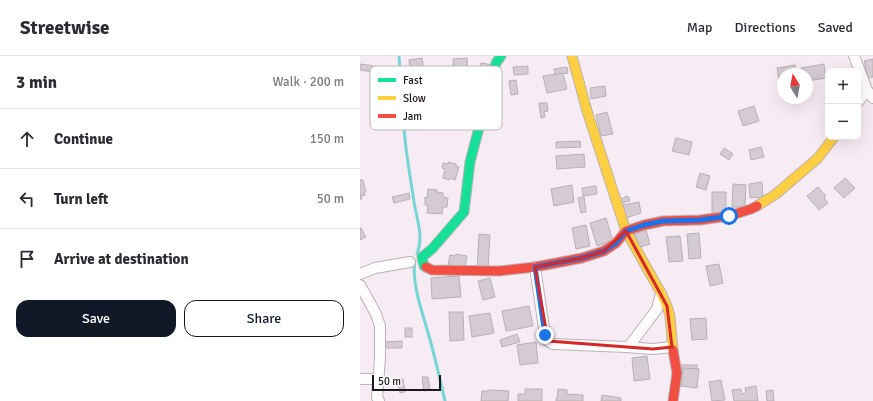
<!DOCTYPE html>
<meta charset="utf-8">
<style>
body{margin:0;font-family:Signika,sans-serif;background:#f2f2f3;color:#2b2b33}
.controls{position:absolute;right:12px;top:12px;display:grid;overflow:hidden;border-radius:8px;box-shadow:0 4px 16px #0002}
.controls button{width:36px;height:36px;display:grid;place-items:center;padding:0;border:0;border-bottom:1px solid #e1e1e2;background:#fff;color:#2b2b33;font:20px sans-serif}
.compass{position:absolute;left:417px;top:12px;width:36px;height:36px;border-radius:50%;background:#fff;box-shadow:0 4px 16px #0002;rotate:350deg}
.scale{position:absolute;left:12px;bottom:10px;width:69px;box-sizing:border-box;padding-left:4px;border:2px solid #1f171d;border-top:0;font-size:11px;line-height:14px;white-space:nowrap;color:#1f171d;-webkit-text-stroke:3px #fff;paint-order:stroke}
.stop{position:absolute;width:12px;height:12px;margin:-9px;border:3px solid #1a73e8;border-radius:50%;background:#fff}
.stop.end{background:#1a73e8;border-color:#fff;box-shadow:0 1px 4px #0008}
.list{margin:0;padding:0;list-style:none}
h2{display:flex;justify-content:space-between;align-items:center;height:52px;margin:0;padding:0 16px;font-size:17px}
h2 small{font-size:13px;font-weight:400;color:#7c7c81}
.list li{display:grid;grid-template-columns:26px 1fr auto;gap:12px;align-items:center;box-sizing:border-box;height:60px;padding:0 16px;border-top:1px solid #e1e1e2}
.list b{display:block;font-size:15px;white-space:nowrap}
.list em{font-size:13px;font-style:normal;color:#7c7c81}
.actions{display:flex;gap:8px;padding:12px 16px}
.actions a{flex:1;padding:9px 0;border:1px solid #111827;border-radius:12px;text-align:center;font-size:14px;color:#111827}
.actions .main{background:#111827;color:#fff}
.icon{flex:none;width:22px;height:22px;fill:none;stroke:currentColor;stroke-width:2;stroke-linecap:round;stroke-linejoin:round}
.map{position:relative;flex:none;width:513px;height:345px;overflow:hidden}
header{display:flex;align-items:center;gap:24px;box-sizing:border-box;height:56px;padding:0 20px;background:#fff;border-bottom:1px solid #e1e1e2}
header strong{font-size:19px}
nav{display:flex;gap:22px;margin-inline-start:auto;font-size:14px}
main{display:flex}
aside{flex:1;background:#fff}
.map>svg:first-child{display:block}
</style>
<header>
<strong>Streetwise</strong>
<nav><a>Map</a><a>Directions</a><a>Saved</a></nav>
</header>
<main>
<aside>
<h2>3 min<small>Walk · 200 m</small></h2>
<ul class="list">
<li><svg class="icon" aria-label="ahead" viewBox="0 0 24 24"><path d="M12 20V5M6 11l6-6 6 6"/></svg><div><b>Continue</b></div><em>150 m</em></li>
<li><svg class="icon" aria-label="left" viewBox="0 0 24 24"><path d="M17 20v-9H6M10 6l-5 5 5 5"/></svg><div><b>Turn left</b></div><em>50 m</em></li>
<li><svg class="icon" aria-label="arrive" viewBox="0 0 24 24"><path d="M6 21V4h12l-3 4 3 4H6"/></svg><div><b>Arrive at destination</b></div></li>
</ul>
<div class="actions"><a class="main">Save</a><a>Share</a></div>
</aside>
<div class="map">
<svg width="513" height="345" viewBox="0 0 513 345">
<rect width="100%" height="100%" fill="#f8ecf4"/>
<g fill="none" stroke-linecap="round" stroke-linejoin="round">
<!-- stream -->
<g stroke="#76d6d6" stroke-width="3">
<path d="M39 0C41 28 42 55 45 83 47 104 51 125 54 146 57 164 64 181 57 198"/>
<path d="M55 205C51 227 63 258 69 280 75 301 80 323 85 345"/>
</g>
</g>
<!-- building -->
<g fill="#d5cbd2" stroke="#b9b0b6">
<polygon points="62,2 65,19 51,20 49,4"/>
<polygon points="107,2 108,17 93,18 93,3"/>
<polygon points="513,3 513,21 508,22 504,5"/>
<polygon points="121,7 133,9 126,20 119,18"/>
<polygon points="0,8 14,10 13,16 0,14"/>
<polygon points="464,8 466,22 447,25 447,18 442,18 441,12"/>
<polygon points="435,9 437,18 423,18 423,30 420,31 417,12"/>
<polygon points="168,10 168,18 154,19 153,11"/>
<polygon points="207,11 208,17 195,19 194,13"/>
<polygon points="203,17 207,33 187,37 183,20"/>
<polygon points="156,24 158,38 151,39 149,25"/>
<polygon points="245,30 246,40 231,43 230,32"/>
<polygon points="179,47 187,47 188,55 184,56 185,61 181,62"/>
<polygon points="394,50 399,65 383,70 378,55"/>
<polygon points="247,56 253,78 241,80 236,59"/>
<polygon points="316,82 332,86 329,99 312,95"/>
<polygon points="220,85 221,91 196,92 196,86"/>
<polygon points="401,91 404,101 391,104 389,94"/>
<polygon points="364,92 373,98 369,104 360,98"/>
<polygon points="224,98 225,111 197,113 196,100"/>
<polygon points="88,106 96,108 96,110 99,111 95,124 90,122 89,124 83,122 85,113 82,112 83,107 88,108"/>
<polygon points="340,117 350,120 346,134 336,131"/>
<polygon points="485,122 495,132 484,142 474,132"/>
<polygon points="0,124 3,124 6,136 4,136 5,139 1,140 2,143 0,143"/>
<polygon points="402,126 403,141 390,142 389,128"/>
<polygon points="373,128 386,129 385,151 372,151"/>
<polygon points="212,129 214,146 194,150 191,133"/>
<polygon points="236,130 237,138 223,140 222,132"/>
<polygon points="458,131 466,140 464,142 468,147 459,154 447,140"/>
<polygon points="68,133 77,134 77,136 83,137 83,141 88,142 87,151 83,151 82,158 67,157 68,149 65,149 65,141 67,142"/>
<polygon points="352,136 366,136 366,156 352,157"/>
<polygon points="49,137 50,143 34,147 32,141"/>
<polygon points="268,140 270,145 261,147 260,143"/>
<polygon points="224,141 226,156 221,157 218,142"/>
<polygon points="279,146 281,157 266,162 263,149"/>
<polygon points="246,162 253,185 237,190 230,167"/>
<polygon points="226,169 230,190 216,193 212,172"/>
<polygon points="0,172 1,172 6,181 0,184"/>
<polygon points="286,174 290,188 278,192 274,178"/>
<polygon points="339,177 341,202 329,203 327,178"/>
<polygon points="119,178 130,179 128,213 117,212"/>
<polygon points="320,180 323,205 309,206 306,181"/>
<polygon points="96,198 107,200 105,211 88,209 90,199 95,200"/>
<polygon points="359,208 363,227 350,230 346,210"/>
<polygon points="99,220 101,241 72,243 71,222"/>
<polygon points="130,222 135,241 123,244 118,225"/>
<polygon points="169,250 173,270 146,275 142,255"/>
<polygon points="89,256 103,256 104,284 90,285"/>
<polygon points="130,257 134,277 112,281 109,260"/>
<polygon points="346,262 347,283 332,284 330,263"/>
<rect x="45" y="272" width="7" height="9"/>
<polygon points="157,278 160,286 142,291 140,284"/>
<polygon points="42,285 42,292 23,292 23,286"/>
<polygon points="176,286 178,307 160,309 157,289"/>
<polygon points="287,300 290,323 274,325 272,302"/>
<rect x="321" y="309" width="16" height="21"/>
<polygon points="323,312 339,313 337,332 321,330"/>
<polygon points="62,321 68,321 70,334 64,335"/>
<polygon points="43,323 45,336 40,337 37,324"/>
<polygon points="361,324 365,344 352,345 349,326"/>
<polygon points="396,330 398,345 374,345 372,334 381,333 382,338 386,337 385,332"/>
<polygon points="165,333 182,333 182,345 158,345 158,338 165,338"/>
<polygon points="198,333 207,334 207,338 223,339 223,345 196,345 196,343 197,343"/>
<polygon points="128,334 149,335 148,345 121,345 122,335 128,335"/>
<polygon points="413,334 414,345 407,345 406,335"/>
<polygon points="242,339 261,342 261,345 241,345"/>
</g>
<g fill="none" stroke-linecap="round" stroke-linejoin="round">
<defs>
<g id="street">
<polyline points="494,0 507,34 513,42"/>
<polyline points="498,46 507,34"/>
<polyline points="175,211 185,279 188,285 193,288 266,291 270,289 297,253 301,237"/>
<polyline points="0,218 15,212 50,206"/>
<polyline points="0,229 16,258 20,270 20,302 17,341 19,345"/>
<polyline points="266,291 293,293 312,291"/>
<polyline points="0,323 19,323"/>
</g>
<polyline id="fast" points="66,211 64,210 62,201 72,193 104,156 110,106 136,7 141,0"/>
<g id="slow">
<polyline points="212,0 227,55 266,175 301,237 307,250 310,260 313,294"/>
<polyline points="397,150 416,138 458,102 474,81"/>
</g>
<g id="jam">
<polyline points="66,211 72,214 139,215 175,211 222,202 244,195 256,187 266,175 284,169 303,165 340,164 369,160 391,153 397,150"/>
<polyline points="313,294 317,317 313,345"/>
</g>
</defs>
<!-- street casing -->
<use href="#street" stroke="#bbb2b8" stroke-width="12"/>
<!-- fast casing -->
<use href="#fast" stroke="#bbb2b8" stroke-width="11"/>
<!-- slow casing -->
<use href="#slow" stroke="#bbb2b8" stroke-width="11"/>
<!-- jam casing -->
<use href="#jam" stroke="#bbb2b8" stroke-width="11"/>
<!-- street -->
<use href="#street" stroke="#fefcfd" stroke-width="10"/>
<!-- fast -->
<use href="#fast" stroke="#16e098" stroke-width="9"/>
<!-- slow -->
<use href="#slow" stroke="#ffcf43" stroke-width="9"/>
<!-- jam -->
<use href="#jam" stroke="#f24e42" stroke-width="9"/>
</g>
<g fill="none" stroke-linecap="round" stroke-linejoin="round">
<!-- route -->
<polyline stroke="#1a73e8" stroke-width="5" points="185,279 175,211 222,202 244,195 256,187 266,175 284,169 303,165 340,164 369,160"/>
</g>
<!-- marked area -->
<path fill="none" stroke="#d62828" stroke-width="3" stroke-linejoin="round" d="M266 175 307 250 312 291 293 293 188 285 175 211 222 202 244 195Z"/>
<!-- legend -->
<rect x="10" y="10" width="132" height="64" rx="6" fill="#fff" stroke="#bcb9bb" stroke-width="1"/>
<rect x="18" y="22" width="18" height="4" fill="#16e098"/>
<rect x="18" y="40" width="18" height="4" fill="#ffcf43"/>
<rect x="18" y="58" width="18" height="4" fill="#f24e42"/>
<g font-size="11" fill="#1f171d">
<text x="43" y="28">Fast</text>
<text x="43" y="46">Slow</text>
<text x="43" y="64">Jam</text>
</g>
</svg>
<div class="controls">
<button>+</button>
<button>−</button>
</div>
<svg class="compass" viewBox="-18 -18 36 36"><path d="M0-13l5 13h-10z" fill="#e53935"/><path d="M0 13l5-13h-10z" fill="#7c7c81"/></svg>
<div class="scale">50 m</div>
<div class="stop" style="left:369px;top:160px"></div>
<div class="stop end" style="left:185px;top:279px"></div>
</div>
</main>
